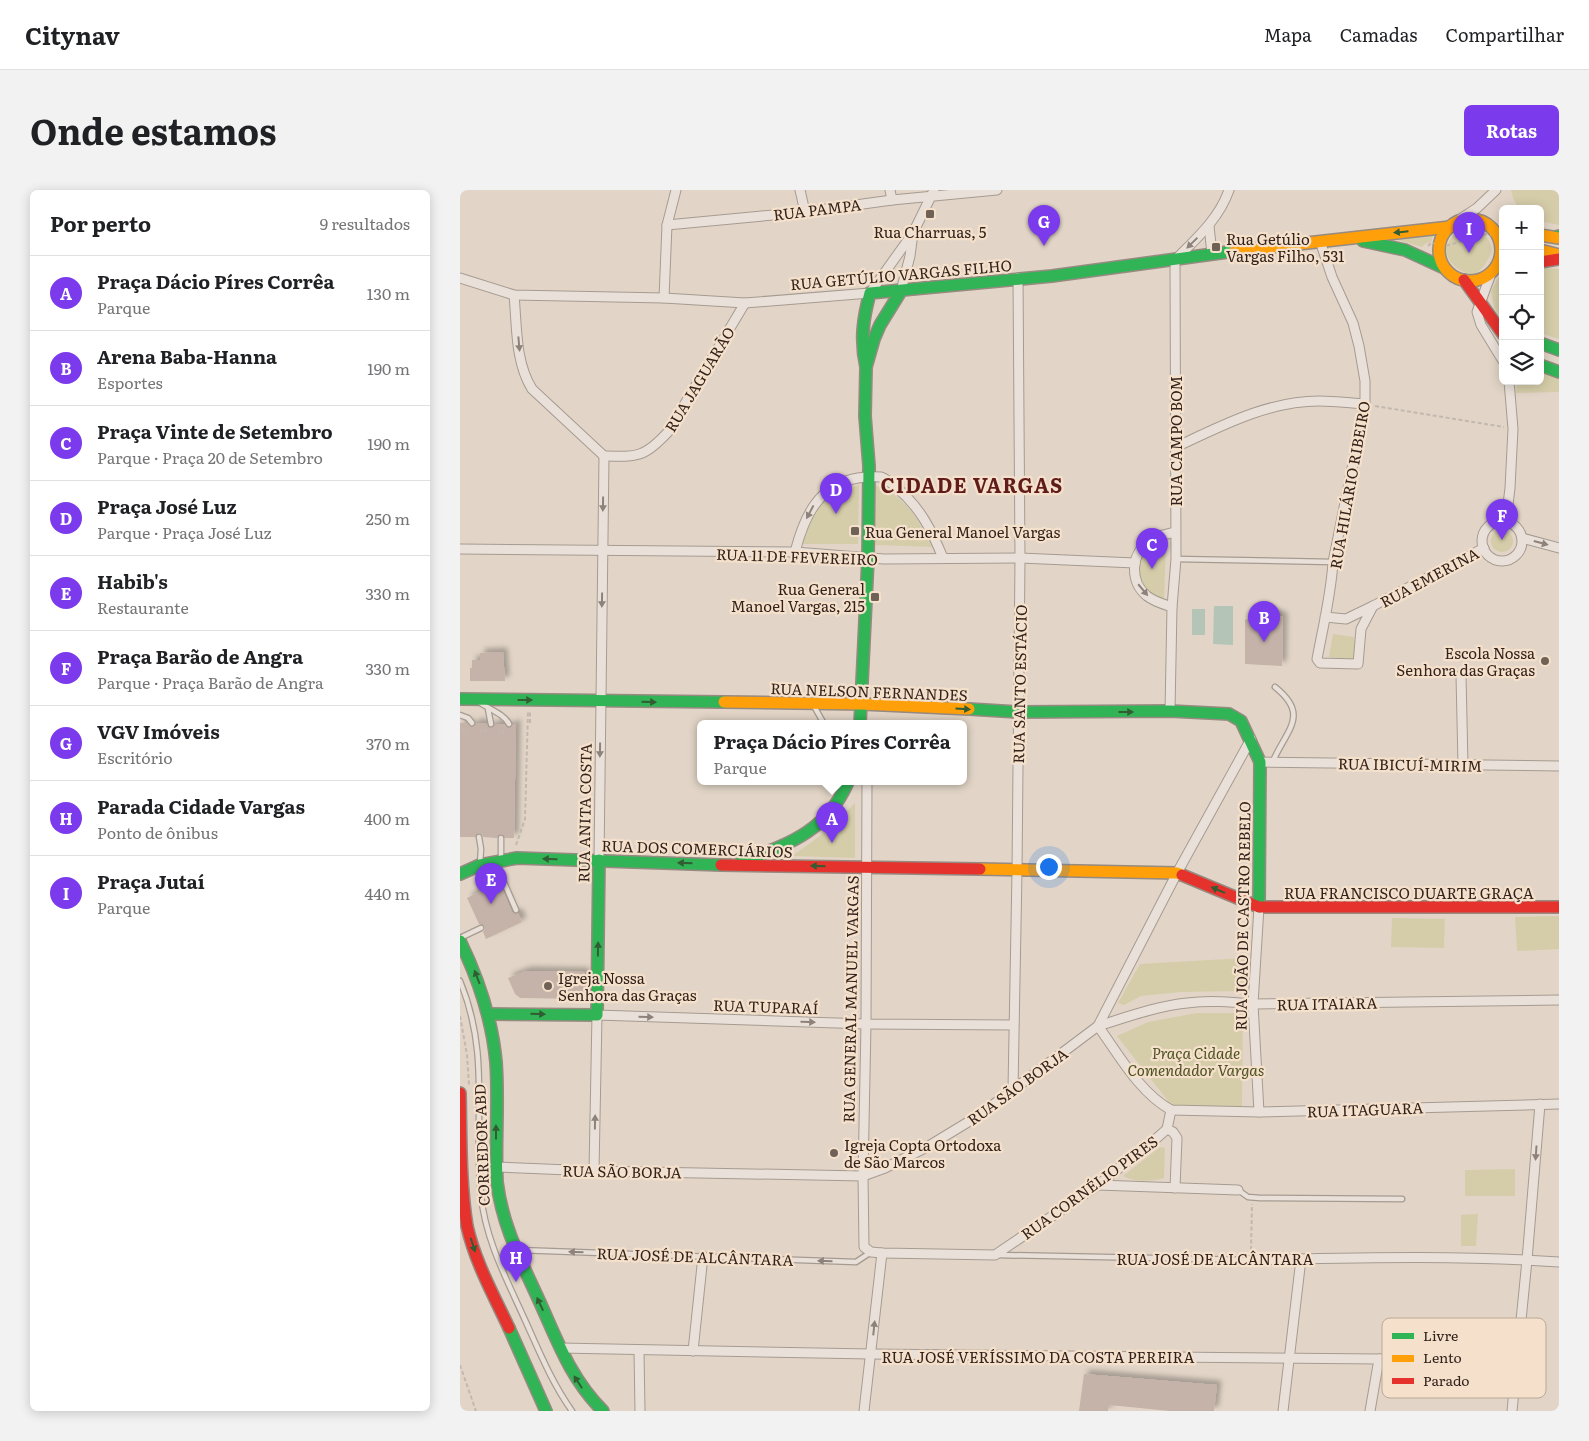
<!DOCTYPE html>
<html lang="pt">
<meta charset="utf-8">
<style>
body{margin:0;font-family:Literata,serif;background:#f2f2f2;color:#202124}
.controls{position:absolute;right:15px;top:15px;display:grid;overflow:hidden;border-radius:8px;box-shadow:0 2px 12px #0003}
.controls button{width:45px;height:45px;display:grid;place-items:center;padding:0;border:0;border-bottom:1px solid #e0e0e0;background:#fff;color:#202124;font:25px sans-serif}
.you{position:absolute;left:588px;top:676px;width:18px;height:18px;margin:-12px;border:4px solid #fff;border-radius:50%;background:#1a73e8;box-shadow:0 0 0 8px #1a73e833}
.badge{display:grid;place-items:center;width:32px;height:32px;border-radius:50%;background:#7c3aed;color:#fff;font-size:16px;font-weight:700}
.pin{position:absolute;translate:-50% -41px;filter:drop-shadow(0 1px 2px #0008)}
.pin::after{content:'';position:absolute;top:26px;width:18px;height:15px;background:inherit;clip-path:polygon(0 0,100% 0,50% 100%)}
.popup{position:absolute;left:237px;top:530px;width:270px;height:65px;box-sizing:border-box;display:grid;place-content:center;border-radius:8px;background:#fff;filter:drop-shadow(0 1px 4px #0005);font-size:16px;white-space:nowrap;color:#757577}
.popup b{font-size:19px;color:#202124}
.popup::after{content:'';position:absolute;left:50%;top:100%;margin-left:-10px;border:10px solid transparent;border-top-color:#fff}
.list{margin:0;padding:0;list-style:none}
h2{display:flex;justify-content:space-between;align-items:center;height:65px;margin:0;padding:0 20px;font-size:21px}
h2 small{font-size:16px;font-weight:400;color:#757577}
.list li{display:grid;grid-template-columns:32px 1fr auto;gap:15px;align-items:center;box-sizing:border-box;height:75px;padding:0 20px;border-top:1px solid #e0e0e0}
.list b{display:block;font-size:19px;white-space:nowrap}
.list p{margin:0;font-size:16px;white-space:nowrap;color:#757577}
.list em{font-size:16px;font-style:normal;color:#757577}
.icon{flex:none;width:28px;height:28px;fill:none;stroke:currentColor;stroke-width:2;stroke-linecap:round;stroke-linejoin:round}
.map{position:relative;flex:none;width:1099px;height:1221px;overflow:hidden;border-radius:8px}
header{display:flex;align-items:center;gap:30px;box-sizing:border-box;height:70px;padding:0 25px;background:#fff;border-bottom:1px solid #e0e0e0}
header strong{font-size:24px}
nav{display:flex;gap:28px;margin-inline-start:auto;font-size:18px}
.intro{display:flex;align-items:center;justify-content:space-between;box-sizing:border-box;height:120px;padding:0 30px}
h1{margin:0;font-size:35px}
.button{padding:12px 22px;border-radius:8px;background:#7c3aed;color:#fff;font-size:18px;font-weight:700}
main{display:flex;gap:30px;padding:0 30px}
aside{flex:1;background:#fff;border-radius:8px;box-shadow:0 2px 12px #0003}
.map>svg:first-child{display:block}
</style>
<header>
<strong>Citynav</strong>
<nav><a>Mapa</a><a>Camadas</a><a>Compartilhar</a></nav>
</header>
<div class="intro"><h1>Onde estamos</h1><a class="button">Rotas</a></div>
<main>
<aside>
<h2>Por perto<small>9 resultados</small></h2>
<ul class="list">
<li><span class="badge">A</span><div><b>Praça Dácio Píres Corrêa</b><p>Parque</p></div><em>130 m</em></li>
<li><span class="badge">B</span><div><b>Arena Baba-Hanna</b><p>Esportes</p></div><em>190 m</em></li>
<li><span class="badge">C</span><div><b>Praça Vinte de Setembro</b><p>Parque · Praça 20 de Setembro</p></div><em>190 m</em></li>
<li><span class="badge">D</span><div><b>Praça José Luz</b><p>Parque · Praça José Luz</p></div><em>250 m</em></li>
<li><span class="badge">E</span><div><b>Habib's</b><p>Restaurante</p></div><em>330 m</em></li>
<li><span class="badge">F</span><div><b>Praça Barão de Angra</b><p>Parque · Praça Barão de Angra</p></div><em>330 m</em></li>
<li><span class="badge">G</span><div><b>VGV Imóveis</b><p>Escritório</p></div><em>370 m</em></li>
<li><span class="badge">H</span><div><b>Parada Cidade Vargas</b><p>Ponto de ônibus</p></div><em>400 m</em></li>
<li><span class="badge">I</span><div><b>Praça Jutaí</b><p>Parque</p></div><em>440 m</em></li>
</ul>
</aside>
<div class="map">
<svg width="1099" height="1221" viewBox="0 0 1099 1221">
<defs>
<filter id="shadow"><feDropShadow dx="4.5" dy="-4.5" stdDeviation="2.5" flood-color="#0004"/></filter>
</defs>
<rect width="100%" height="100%" fill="#e2d5c7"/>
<!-- green -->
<g fill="#d5cda9">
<polygon points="1051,0 1099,0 1099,35 1080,31 1080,19 1059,19 1053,8"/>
<path d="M1009 38C1023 39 1029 47 1032 60 1028 70 1022 83 1011 85 999 81 988 74 986 60 990 47 995 40 1009 38Z"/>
<polygon points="975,42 971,52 965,54 962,57 934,49"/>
<polygon points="1085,78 1099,79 1099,149 1080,143 1080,79"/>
<polygon points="1043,79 1043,94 1040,107 1043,132 1034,117 1031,101"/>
<polygon points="1080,181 1099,188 1099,202 1056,203 1057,191 1080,191"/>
<path d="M399 295 398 354H342C354 317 360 304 399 295Z"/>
<path d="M415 295C448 308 456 327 472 357L415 355Z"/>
<circle cx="1042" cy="351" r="11"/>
<path d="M706 352 704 412C700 410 694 408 690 405 668 389 680 355 706 352Z"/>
<polygon points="873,444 894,447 894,469 869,467"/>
<polygon points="395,613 395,668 332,666 367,641"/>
<polygon points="1099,726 1099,759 1057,761 1055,727"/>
<polygon points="932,728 985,729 984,758 931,757"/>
<polygon points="785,768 786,797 784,801 721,802 681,806 664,815 658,813 680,774"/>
<polygon points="737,823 783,823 782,917 712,916 657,846 688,832"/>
<path d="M700 957 705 958 704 988C691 992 675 992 663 986Z"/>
<polygon points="1055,979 1055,1006 1005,1006 1005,980"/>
<polygon points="1018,1024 1016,1056 1001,1056 1001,1025"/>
</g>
<!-- water -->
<g fill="#b4c5b7">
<polygon points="754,416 773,416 773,455 753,454"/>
<rect x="732" y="419" width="13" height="26"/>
</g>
<!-- building -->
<g fill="#c5b2a8" filter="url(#shadow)">
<polygon points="804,424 815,424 823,427 822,476 785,474 785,430 794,426"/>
<polygon points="43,462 45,491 10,491 10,478 12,478 12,470 20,470 20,463"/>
<polygon points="0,533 7,533 12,537 16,533 27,534 28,537 31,538 35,534 44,534 49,538 53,534 56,534 54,648 45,648 41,644 37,648 23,647 22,644 19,643 15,647 0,647"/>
<polygon points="37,687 52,722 55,724 58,723 62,732 26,749 23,742 25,739 24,736 19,734 7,708 27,698 24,693"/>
<polygon points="66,781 125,782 125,809 60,808 55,804 48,788"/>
<polygon points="624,1184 757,1195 754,1221 710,1221 649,1215 648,1221 619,1221"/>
</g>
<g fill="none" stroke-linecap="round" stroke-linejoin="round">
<defs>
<g id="lane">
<polyline points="716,369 873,372"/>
<path d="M19 512C30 520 43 523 49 534"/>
<polyline points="354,516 364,534"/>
<polyline points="28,519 31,534"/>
<polyline points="0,525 8,528 12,533"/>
<path d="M813 571C827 539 850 525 815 497"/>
<polyline points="19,647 21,659 20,673"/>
<polyline points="41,669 41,648"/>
<polyline points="36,674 56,720"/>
<polyline points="0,748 21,738"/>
<path d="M0 791C31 866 13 929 21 1005 25 1049 47 1090 65 1130 79 1161 92 1193 112 1221"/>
<polyline points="778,1000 788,1007 800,1008 942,1009"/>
<polyline points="58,1060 396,1072 411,1062"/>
<polyline points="538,1065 791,1070"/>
</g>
<g id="street">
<polyline points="340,0 345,22"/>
<polyline points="430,0 432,10"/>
<polyline points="994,33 1017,18 1036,0"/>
<polyline points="207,35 345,22 432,10 537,0"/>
<polyline points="749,36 752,64"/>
<path d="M860 51 872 87 893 133 899 156 905 191V214L873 372C871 405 863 437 857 469L860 473 898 474 901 439 913 416 886 429 865 427"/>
<polyline points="1032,81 1017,122 1021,135 1043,171"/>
<polyline points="0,88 54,105 204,108 285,113 410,103 453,43 474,0"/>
<polyline points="441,101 450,66 453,43"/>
<path d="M54 105C57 136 55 172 72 199L144 266C177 267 184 268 208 242L285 113"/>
<polyline points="204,108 207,35 216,0"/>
<path d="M716 257C761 236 808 211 859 211 874 211 890 213 905 214"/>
<polyline points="1046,331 1050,298 1053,239 1049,191"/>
<circle cx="1042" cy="351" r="20"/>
<polyline points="1062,348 1099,358"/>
<polyline points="0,359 335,362 424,369 560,368 675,373"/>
<path d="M335 362C344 327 358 295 398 288 405 287 413 286 421 287 427 289 432 294 437 298 460 317 472 341 483 368"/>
<polyline points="913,416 1024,358"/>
<path d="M712 417C703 414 695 412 687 406 670 392 670 364 689 352 696 346 706 344 715 342"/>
<polyline points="1001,485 1003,575"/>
<path d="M710 521 712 417 716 369 715 70C736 49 759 29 769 0"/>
<polyline points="800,572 1099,576"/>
<polyline points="407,592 406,834 403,986 404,1057 411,1062 422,1063 535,1065 638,995 698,947 707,939 711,920"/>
<polyline points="139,670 144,266"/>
<polyline points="799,717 793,814 799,922"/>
<path d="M1099 810 793 814C771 812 749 810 727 813 697 816 667 827 638 836 659 865 679 902 711 920L799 922 1099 914"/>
<polyline points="553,899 557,681 560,368 558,88"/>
<polyline points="707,939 713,942 717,948 715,998"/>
<polyline points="36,977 134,981 403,986 425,978 467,957 518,926 638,836 717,683 791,549"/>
<polyline points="134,981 137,825 406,834 553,835"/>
<polyline points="638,995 778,1000"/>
<path d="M791 1070C893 1068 997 1065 1099 1072"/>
<polyline points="100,1158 411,1164 919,1169 1056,1167"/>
<polyline points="179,1161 180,1221"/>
<polyline points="233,1161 243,1066"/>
<polyline points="404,1221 422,1063"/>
<polyline points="823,1221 841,1069"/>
<polyline points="910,1221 919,1169"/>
<polyline points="1052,1221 1067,1070 1080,914"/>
</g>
<g id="fast">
<polyline points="1095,47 1099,46"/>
<polyline points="903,51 945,60 984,78"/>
<polyline points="1080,153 1099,160"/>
<polyline points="1080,175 1099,182"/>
<path d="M406 177C400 151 403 128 410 103L592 86 775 61"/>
<polyline points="0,509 264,512"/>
<polyline points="509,519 558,522 710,521 769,524 781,531 800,572 799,717"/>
<polyline points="400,534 408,368 409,276 405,226 406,177 414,149 420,135 441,101"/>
<path d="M281 672C329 654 366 642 388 592"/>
<polyline points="0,684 20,675 57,668 261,675"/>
<path d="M0 751C19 790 32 829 36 872 39 912 35 952 37 992 42 1034 60 1069 77 1106 97 1149 109 1187 143 1221"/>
<polyline points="29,824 137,825 139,670"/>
<polyline points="49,1138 86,1221"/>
</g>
<g id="slow">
<circle cx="1010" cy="60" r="31"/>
<polyline points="1080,45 1099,48"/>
<polyline points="1080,60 1099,65"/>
<polyline points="775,61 990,37"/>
<polyline points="264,512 402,514 509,519"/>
<polyline points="520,679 717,683 722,685"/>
</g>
<g id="jam">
<polyline points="1080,72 1099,69"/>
<polyline points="1004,90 1043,144"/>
<polyline points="261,675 520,679"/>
<polyline points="722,685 799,717 1099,717"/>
<path d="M0 903C1 947 0 993 7 1036 15 1072 34 1106 49 1138"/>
</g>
</defs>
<!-- lane casing -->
<use href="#lane" stroke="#a69b91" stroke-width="7"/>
<!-- street casing -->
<use href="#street" stroke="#a69b91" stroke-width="11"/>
<!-- fast casing -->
<use href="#fast" stroke="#968a81" stroke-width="14"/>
<!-- slow casing -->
<use href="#slow" stroke="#968a81" stroke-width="14"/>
<!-- jam casing -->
<use href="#jam" stroke="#968a81" stroke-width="14"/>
<!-- path -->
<g stroke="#c2b8b0" stroke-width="2" stroke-dasharray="4 2.5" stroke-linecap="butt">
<polyline points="968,56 971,53 989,55 1026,44 1043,46"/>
<polyline points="915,216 1044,237"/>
<polyline points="70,533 70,520"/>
<polyline points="3,542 3,540 6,540 6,545"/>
<polyline points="21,543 21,540 25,540 25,545"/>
<polyline points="39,543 39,540 43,541 43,545"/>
<polyline points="56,655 65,629 68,520"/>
<polyline points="0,826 7,865 9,895"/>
<polyline points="791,1060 792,1014"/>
<polyline points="0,1175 16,1221"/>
</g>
<!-- lane -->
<use href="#lane" stroke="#e9e1d9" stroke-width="4.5"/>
<!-- street -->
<use href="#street" stroke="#e9e1d9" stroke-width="9"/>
<!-- fast -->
<use href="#fast" stroke="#30b455" stroke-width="11"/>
<!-- slow -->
<use href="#slow" stroke="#ff9f0a" stroke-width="11"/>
<!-- jam -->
<use href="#jam" stroke="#e5322d" stroke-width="11"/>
</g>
<!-- one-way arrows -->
<defs><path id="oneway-solid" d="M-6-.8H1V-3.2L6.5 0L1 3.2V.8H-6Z" transform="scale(1.25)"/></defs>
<g fill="#325c32">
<use href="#oneway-solid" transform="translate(941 42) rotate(174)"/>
<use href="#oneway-solid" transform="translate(65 510)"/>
<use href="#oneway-solid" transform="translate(189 512) rotate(1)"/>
<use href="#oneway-solid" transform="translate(503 519) rotate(3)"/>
<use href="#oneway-solid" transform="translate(666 522)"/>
<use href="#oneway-solid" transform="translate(90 669) rotate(-179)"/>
<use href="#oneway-solid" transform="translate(225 673) rotate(-178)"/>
<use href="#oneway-solid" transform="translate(358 676) rotate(-179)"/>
<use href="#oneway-solid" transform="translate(758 700) rotate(-157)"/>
<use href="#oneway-solid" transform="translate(138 759) rotate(-89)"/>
<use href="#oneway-solid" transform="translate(17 787) rotate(-111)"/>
<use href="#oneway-solid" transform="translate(78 824) rotate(1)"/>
<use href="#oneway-solid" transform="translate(36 942) rotate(-90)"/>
<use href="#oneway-solid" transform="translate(13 1055) rotate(72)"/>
<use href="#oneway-solid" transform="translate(80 1114) rotate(-115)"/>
<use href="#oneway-solid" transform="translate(118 1192) rotate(-123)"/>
</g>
<g fill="#8e827a">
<use href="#oneway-solid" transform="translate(732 53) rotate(136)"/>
<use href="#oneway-solid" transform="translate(59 154) rotate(85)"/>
<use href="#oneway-solid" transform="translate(143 314) rotate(91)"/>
<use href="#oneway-solid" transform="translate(350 322) rotate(118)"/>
<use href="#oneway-solid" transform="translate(1081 353) rotate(15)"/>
<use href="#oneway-solid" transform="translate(683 400) rotate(50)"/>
<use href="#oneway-solid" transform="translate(142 410) rotate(91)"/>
<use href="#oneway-solid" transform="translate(140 560) rotate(91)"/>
<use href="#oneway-solid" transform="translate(186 827) rotate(2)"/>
<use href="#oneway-solid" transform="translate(348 832) rotate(2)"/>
<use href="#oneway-solid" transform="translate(135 932) rotate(-89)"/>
<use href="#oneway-solid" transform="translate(1076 963) rotate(94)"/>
<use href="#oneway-solid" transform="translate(116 1062) rotate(-178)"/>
<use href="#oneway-solid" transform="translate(365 1071) rotate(-178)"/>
<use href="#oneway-solid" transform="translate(414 1138) rotate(-84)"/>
</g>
<!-- markers -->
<g fill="#706157" stroke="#f5e1cb" stroke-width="2">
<rect x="465" y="19" width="10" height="10" rx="2.5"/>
<rect x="751" y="52" width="10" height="10" rx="2.5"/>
<rect x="390" y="336" width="10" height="10" rx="2.5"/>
<rect x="410" y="402" width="10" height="10" rx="2.5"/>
<circle cx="1085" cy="471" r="5"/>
<circle cx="88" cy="796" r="5"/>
<circle cx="374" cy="963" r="5"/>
</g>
<g text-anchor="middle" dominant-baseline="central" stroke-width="4.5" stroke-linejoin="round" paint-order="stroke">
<!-- street labels -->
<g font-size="15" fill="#33221b" stroke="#f5e1cb">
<text transform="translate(357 19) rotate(-7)">RUA PAMPA</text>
<text transform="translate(441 84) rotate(-5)">RUA GETÚLIO VARGAS FILHO</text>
<text transform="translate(239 189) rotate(-59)">RUA JAGUARÃO</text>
<text transform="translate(715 251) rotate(-90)">RUA CAMPO BOM</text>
<text transform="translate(889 295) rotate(-80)">RUA HILÁRIO RIBEIRO</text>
<text transform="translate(337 366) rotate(2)">RUA 11 DE FEVEREIRO</text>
<text transform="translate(969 387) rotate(-28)">RUA EMERINA</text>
<text transform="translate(559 494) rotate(-89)">RUA SANTO ESTÁCIO</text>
<text transform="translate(409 501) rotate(2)">RUA NELSON FERNANDES</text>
<text transform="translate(950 574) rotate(1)">RUA IBICUÍ-MIRIM</text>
<text transform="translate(124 623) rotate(-89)">RUA ANITA COSTA</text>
<text transform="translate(237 658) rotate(2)">RUA DOS COMERCIÁRIOS</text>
<text x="949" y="702">RUA FRANCISCO DUARTE GRAÇA</text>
<text transform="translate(782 726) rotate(-89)">RUA JOÃO DE CASTRO REBELO</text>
<text transform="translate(390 809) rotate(-89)">RUA GENERAL MANUEL VARGAS</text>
<text transform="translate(867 813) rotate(-1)">RUA ITAIARA</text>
<text transform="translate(306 816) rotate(2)">RUA TUPARAÍ</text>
<text transform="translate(557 896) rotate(-36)">RUA SÃO BORJA</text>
<text transform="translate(905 919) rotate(-2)">RUA ITAGUARA</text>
<text transform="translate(21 955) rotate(-92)">CORREDOR ABD</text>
<text transform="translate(162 981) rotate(1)">RUA SÃO BORJA</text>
<text transform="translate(629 997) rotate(-36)">RUA CORNÉLIO PIRES</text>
<text transform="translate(235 1066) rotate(2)">RUA JOSÉ DE ALCÂNTARA</text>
<text x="755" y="1068">RUA JOSÉ DE ALCÂNTARA</text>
<text x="578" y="1166">RUA JOSÉ VERÍSSIMO DA COSTA PEREIRA</text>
</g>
<!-- poi labels -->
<g font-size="15" fill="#33221b" stroke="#f5e1cb" text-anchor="start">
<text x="470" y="41" text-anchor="middle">Rua Charruas, 5</text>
<text x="766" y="48">Rua Getúlio<tspan x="766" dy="17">Vargas Filho, 531</tspan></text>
<text x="405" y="341">Rua General Manoel Vargas</text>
<text x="405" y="398" text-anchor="end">Rua General<tspan x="405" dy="17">Manoel Vargas, 215</tspan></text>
<text x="1075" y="462" text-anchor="end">Escola Nossa<tspan x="1075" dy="17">Senhora das Graças</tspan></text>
<text x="98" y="787">Igreja Nossa<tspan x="98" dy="17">Senhora das Graças</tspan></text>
<text x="384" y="954">Igreja Copta Ortodoxa<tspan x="384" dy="17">de São Marcos</tspan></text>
</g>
<!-- park labels -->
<g font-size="15" font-style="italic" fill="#4c5021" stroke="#f5e1cb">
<text x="736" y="862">Praça Cidade<tspan x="736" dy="17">Comendador Vargas</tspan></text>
</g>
<!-- district labels -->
<g font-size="20" font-weight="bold" letter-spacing="1" fill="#601c1a" stroke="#f5e1cb">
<text x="512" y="294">CIDADE VARGAS</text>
</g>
</g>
<!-- legend -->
<rect x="922" y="1128" width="164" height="80" rx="8" fill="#f5e1cb" stroke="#bba896" stroke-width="1"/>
<rect x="932" y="1143" width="22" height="6" fill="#30b455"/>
<rect x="932" y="1165" width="22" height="7" fill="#ff9f0a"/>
<rect x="932" y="1188" width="22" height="6" fill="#e5322d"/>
<g font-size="14" fill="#33221b">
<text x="963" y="1151">Livre</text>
<text x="963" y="1173">Lento</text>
<text x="963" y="1196">Parado</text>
</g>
</svg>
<div class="controls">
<button>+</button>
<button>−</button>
<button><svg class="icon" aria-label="locate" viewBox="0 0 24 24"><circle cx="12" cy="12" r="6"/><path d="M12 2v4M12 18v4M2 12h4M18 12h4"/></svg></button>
<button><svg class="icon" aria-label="layers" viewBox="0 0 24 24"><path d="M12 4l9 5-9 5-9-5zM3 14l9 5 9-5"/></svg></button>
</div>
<div class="you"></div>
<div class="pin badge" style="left:372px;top:653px">A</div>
<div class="popup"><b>Praça Dácio Píres Corrêa</b>Parque</div>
<div class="pin badge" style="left:804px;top:452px">B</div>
<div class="pin badge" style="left:692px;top:379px">C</div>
<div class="pin badge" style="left:376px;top:324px">D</div>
<div class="pin badge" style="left:31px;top:714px">E</div>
<div class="pin badge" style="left:1042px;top:350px">F</div>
<div class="pin badge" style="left:584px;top:56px">G</div>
<div class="pin badge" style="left:56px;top:1092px">H</div>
<div class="pin badge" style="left:1009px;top:63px">I</div>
</div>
</main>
